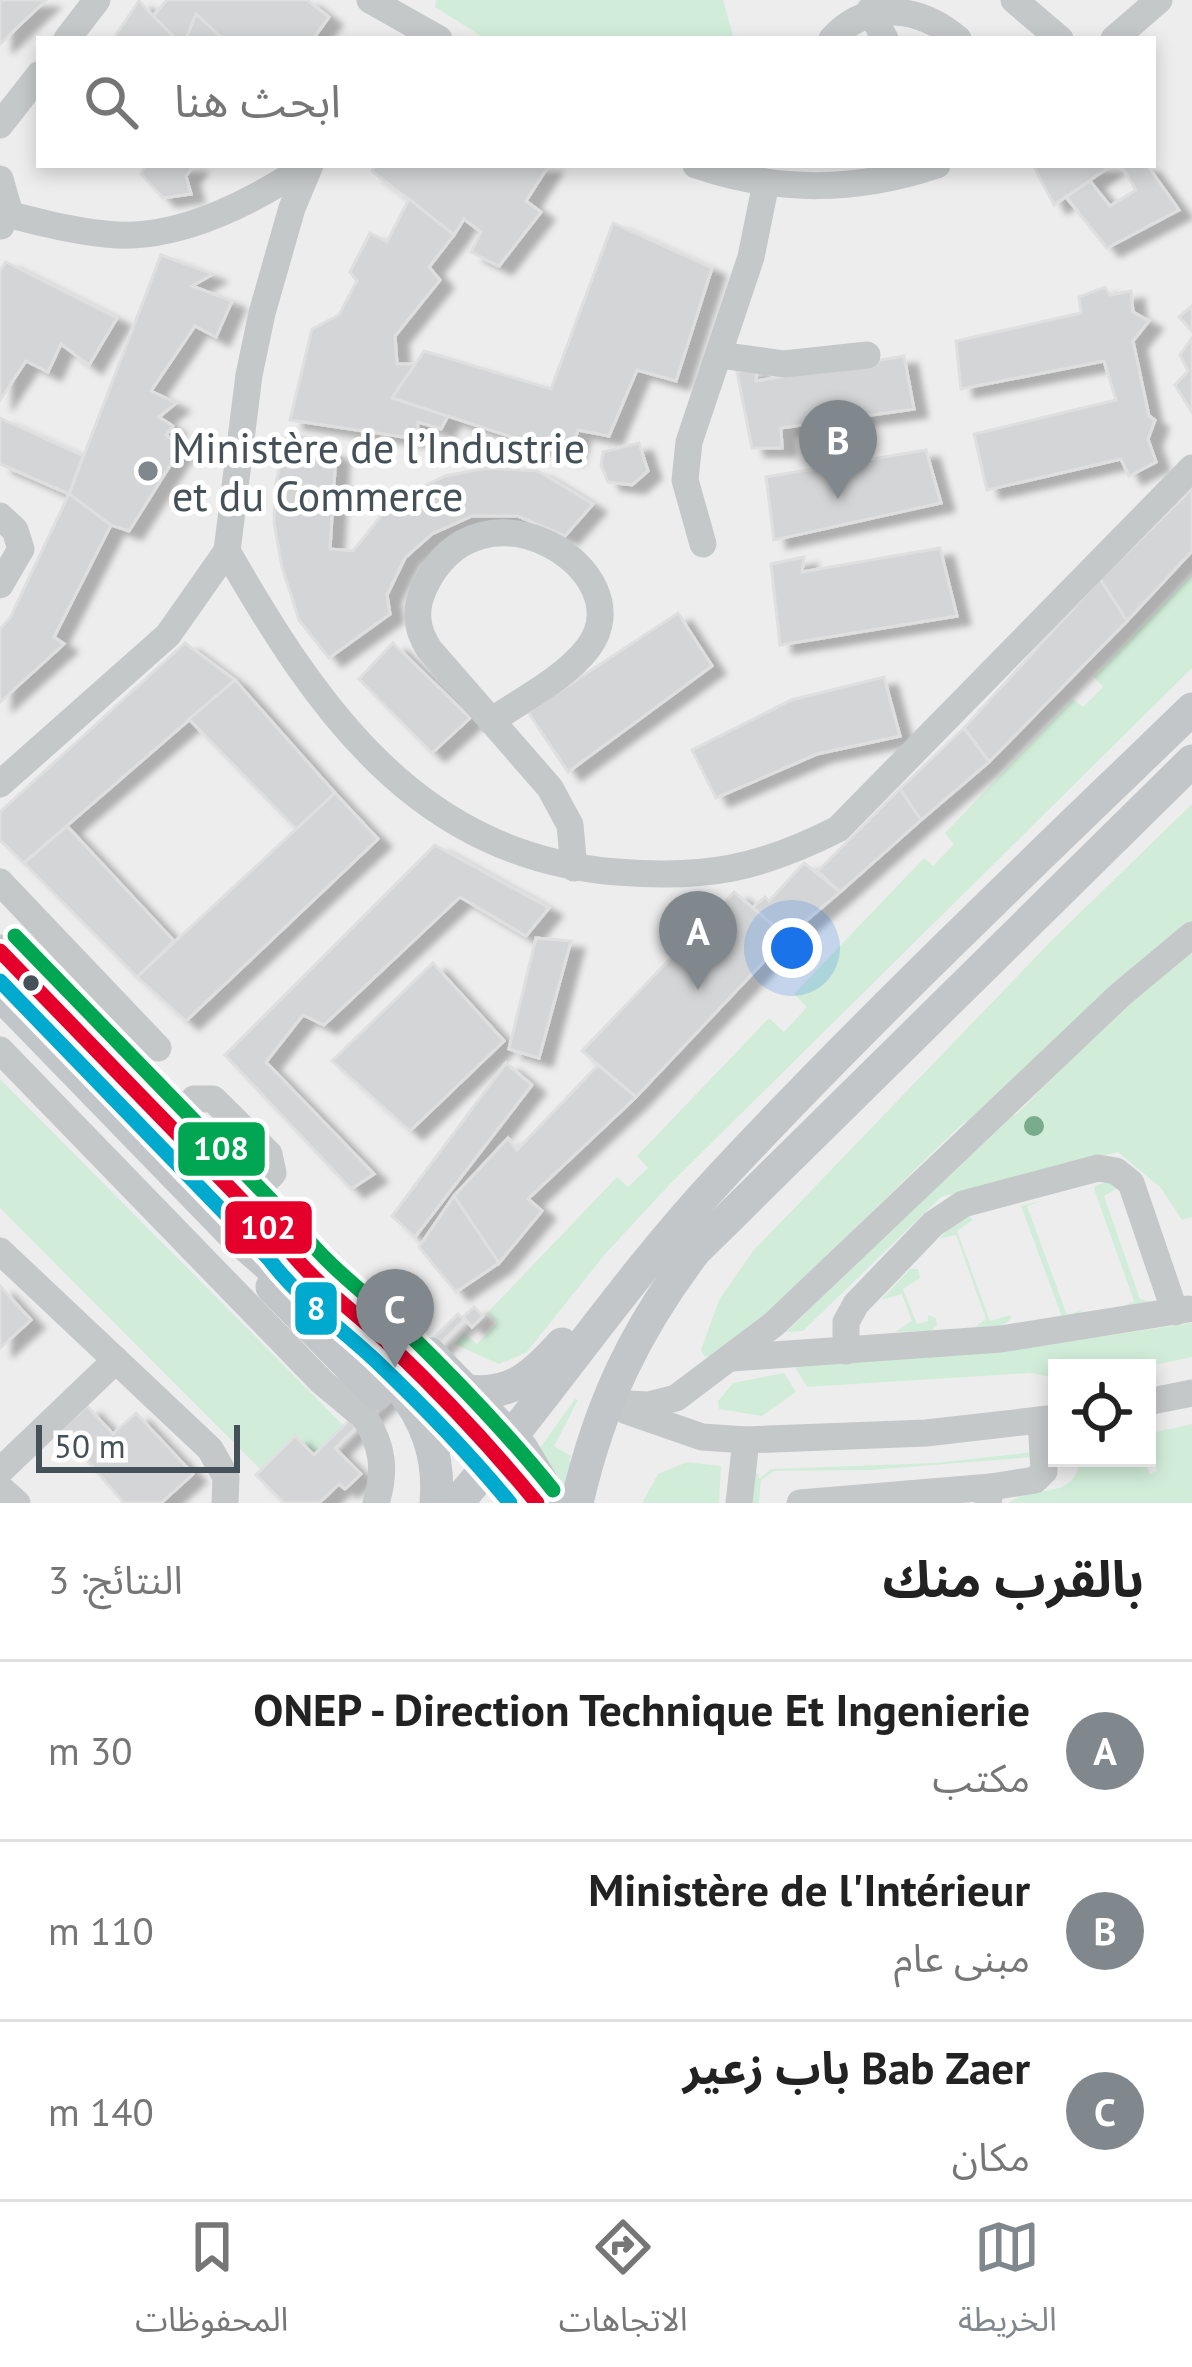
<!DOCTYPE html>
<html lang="ar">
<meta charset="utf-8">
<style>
body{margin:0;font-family:"PT Sans","Noto Sans Arabic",sans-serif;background:#f2f2f2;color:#222;direction:rtl}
.controls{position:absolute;right:36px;bottom:36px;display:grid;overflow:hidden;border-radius:0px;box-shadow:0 6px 18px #0003}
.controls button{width:108px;height:108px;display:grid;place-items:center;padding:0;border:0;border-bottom:3px solid #e0e0e0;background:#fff;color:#222;font:60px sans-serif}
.scale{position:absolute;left:36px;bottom:30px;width:204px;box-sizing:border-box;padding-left:12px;border:6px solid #455159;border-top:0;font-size:33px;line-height:42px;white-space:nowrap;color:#455159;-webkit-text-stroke:9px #fff;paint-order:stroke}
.you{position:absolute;left:792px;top:948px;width:42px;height:42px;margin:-30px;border:9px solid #fff;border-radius:50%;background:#1a73e8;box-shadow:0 0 0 18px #1a73e833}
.badge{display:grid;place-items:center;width:78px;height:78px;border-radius:50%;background:#80888d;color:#fff;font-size:39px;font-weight:700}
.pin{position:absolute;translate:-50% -99px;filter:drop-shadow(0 3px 6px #0008)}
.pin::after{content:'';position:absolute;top:63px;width:42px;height:36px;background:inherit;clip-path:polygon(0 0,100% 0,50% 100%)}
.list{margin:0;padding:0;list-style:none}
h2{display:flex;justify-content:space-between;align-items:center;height:156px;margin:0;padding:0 48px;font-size:51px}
h2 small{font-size:39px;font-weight:400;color:#767676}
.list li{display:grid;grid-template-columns:78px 1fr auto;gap:36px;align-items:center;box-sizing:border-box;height:180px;padding:0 48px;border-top:3px solid #e0e0e0}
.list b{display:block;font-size:45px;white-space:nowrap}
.list p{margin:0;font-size:39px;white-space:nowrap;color:#767676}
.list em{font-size:39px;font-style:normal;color:#767676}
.icon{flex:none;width:66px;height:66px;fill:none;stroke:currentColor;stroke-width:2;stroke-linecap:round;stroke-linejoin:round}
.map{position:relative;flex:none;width:1192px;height:1503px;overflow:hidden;direction:ltr}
.search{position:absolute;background:#fff;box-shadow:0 6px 18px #0003;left:36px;right:36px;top:36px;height:132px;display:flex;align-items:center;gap:30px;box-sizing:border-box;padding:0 42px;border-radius:0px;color:#767676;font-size:45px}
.sheet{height:696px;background:#fff}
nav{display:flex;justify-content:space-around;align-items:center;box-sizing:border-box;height:168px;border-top:3px solid #e0e0e0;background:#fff;font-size:33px;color:#767676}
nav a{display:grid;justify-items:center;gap:6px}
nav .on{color:#80888d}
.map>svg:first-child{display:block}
</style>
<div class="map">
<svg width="1192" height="1503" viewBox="0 0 1192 1503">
<defs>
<filter id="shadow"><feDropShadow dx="13" dy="8" stdDeviation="3" flood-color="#0004"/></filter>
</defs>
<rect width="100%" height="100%" fill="#eeeded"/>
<!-- green -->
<g fill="#d1edd9">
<polygon points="436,0 723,0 734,39 486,39 435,7"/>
<polygon points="1192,574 1192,668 671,1183 606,1253 526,1353 499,1364 454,1344 464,1333 477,1344 497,1323 487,1313 617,1177 628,1187 648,1168 637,1156 769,1018 784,1032 807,1007 794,994 924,858 933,866 954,844 945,833 1073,699 1083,707 1103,687 1094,677"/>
<polygon points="1192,804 1192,922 980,1114 962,1124 774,1307 710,1357 704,1356 701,1350 719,1300 753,1251 1054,938"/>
<polygon points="1192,950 1192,1217 1182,1220 1161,1188 1118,1152 941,1197 803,1331 786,1332 1000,1122 1018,1113 1101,1028"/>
<polygon points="0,1079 344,1426 314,1455 295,1437 261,1470 0,1208"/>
<polygon points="1112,1181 1121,1186 1104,1196 1140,1299 1151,1302 1124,1306 1134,1301 1094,1189 1096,1185"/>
<polygon points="1044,1200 1027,1206 1067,1315 1083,1310 1078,1316 1062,1317 1021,1206"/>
<polygon points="966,1212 973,1220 957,1231 990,1321 1010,1315 1011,1319 1002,1326 975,1327 986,1319 956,1235 939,1239"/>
<polygon points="910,1269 918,1269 920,1278 903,1289 917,1324 928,1321 928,1315 936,1318 937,1326 930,1331 895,1332 912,1321 902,1294 881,1300"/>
<polygon points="1192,1323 1192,1357 1140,1368 1057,1368 1057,1378 1031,1373 807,1387 791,1360 1058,1343"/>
<polygon points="784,1373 796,1392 762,1416 719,1409 718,1401 733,1383"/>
<polygon points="575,1399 578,1400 554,1446 571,1456 569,1461 574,1463 566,1495 537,1452"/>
<path d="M1192 1424V1503H1008C1037 1482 1075 1503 1080 1458H1142L1150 1474 1157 1471 1147 1448V1434Z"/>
<polygon points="1033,1452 1033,1457 871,1470 774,1471 761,1480 759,1503 747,1503 753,1473 758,1473 759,1479 771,1469 935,1463"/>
<polygon points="687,1462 721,1466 719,1503 642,1503 658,1474"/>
</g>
<!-- building -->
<g fill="#d4d5d6" stroke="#dfdfe0" stroke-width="3" filter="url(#shadow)">
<polygon points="0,0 46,0 0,44"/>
<polygon points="167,0 307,0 329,17 313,39 223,39 196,14 186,39 176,39 153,16"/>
<polygon points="139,1 153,16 176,39 113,39"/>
<polygon points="196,14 223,39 186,39"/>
<polygon points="147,165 194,165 186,176 191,194 163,198 141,174"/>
<polygon points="376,165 549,165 526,201 541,212 499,266 471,252 481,232 464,219 454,235 372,171"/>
<polygon points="1033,165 1112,165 1054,205"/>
<polygon points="1121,165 1147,165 1179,210 1107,248 1066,197 1090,181 1110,206 1136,190"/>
<polygon points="409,199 454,235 429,267 440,280 395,336 397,364 415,364 392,398 448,416 441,429 418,422 417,439 290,420 312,329 339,315 357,281 350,272 370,233 387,242"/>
<polygon points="613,223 712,268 676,381 637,370 609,436 578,430 570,456 392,398 424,351 551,389"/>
<polygon points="161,255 213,274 192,286 232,301 216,337 195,326 151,391 176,403 159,417 173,426 166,435 181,448 129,531 111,525 69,494"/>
<polygon points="6,262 117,318 89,365 61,344 48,372 26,361 0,400 0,270"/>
<polygon points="1105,287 1110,295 1131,291 1133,312 1149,321 1133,341 1149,416 1155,420 1148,439 1156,462 1129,476 1121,459 987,490 974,434 1116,400 1104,361 961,389 956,341 1081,313 1079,297"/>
<polygon points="1192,306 1192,331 1179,317"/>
<polygon points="1192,338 1192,412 1175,385 1188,371 1180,355"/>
<polygon points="904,356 914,409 781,428 782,448 752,448 737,372 756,367 756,381"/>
<polygon points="0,418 83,456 69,494 0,464"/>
<polygon points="288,431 336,454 330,549 353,551 392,502 445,476 487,468 538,471 593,504 565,536 518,516 472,516 432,534 405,558 387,595 390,614 329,658 299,620 282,567 274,523 276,482"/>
<polygon points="639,443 648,471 632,485 608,482 601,465 603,452"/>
<polygon points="926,450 941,503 774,540 766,477"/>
<polygon points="1192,489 1192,551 1127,621 1100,579"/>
<polygon points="69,494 111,525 54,637 64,644 0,702 0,629 10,618"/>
<polygon points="940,548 957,616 780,645 771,564 804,557 802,572"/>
<polygon points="1100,579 1127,621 989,762 964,728"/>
<polygon points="678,613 712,666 568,772 528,712"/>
<polygon points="185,643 235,680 24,863 0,840 0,812"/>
<polygon points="393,643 470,718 432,753 359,679"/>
<polygon points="884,677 900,736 817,754 716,798 692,750 791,700"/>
<polygon points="235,680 335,793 296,829 189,719"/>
<polygon points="964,728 989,762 921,820 900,789"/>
<polygon points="900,789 921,820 840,892 818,871"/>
<polygon points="335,793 378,839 186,1021 137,977"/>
<polygon points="67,826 174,941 137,977 24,863"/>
<polygon points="435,845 549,908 526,936 460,897 324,1025 303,1015 266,1062 374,1174 351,1189 225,1055"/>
<polygon points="804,863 840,892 787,937 752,908 765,897 769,901"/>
<polygon points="734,892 787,937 636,1097 582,1051"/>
<polygon points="536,938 571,941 539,1058 509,1049"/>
<polygon points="433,963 504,1041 410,1131 332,1061"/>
<polygon points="506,1063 532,1085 415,1237 392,1216"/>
<polygon points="598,1065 636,1097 528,1199 542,1211 499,1263 454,1196 508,1138 517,1150"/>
<polygon points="454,1196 499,1263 456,1292 419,1247"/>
<polygon points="0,1286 31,1320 0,1348"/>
<polygon points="474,1307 483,1316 472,1327 465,1319 335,1448 361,1474 345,1489 339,1484 319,1503 284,1503 256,1475 295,1436 314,1455 458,1314 462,1318"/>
<polygon points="87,1406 113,1434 136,1413 193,1474 161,1503 124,1503 61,1430"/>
</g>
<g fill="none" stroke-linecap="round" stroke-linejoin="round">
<!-- minor -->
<g stroke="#c5c8c9" stroke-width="27">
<polyline points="370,0 439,39"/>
<polyline points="1014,0 1060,39"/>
<polyline points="870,10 885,39"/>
<polyline points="67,39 97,0"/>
<path d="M832 39C867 0 919 6 958 39"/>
<polyline points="1114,39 1159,0"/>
<polyline points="0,125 39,75"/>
<path d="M696 165C778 193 856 192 937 165"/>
<polyline points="0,179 8,207 1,226"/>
<path d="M7 214C43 223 80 233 117 235 183 238 255 201 307 165"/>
<polyline points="719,355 784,364 867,355"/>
<polyline points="0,516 15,530 21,549 0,585"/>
<polyline points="703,544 685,480 689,442 751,257 766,183"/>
<path d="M227 551C318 710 418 856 617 872 706 879 759 869 838 829L1192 468"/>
<path d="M491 721C523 699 564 679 588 648 646 572 480 467 424 588 414 610 416 629 429 649L550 788 570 825 574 868"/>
<polyline points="0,784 168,635 227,551 249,375 262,313 292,208 310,165"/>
<polyline points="0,882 158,1048"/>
<polyline points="0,1050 322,1382 358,1412"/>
<polyline points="169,1125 194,1099 213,1099 269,1154 273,1173 244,1203"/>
<polyline points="0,1251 210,1449 226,1477 225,1503"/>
<polyline points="846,1351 846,1322 856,1304 933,1224 963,1204 1098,1168 1116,1171 1131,1183 1175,1312"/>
<polyline points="732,1358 1001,1339 1188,1309"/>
<polyline points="1147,1402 1192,1393"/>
<polyline points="607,1403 648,1405 676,1398 774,1324 1120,995 1192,935"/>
<polyline points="627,1411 702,1437 746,1440 926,1433 1057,1418"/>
<path d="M365 1418C383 1446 386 1471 376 1503"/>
<polyline points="0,1471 116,1360"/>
<polyline points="991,1487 1035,1480 1044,1471 1041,1421"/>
<polyline points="0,1488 17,1503"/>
<polyline points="739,1503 746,1440"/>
<polyline points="800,1503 991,1487 988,1503"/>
</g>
<!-- major -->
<g stroke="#c2c6c9" stroke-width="33">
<polyline points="0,951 285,1245 303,1269 408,1363"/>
<polyline points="0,994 232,1233 305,1297"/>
<polyline points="272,1287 377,1394"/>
<polyline points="430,1354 522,1449 554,1503"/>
<polyline points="414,1370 510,1468"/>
<path d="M398 1385C427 1420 440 1457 436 1503"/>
<path d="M468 1391C513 1396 533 1375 562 1344"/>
<path d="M457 1503C548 1397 625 1280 720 1178 871 1016 1033 863 1192 709"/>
<path d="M577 1503C599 1406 635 1330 695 1251L1192 761"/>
</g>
<defs>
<path id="bus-1" d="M0 951 285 1245C315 1285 356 1312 392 1347 443 1396 492 1448 537 1503"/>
<path id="bus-2" d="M0 981 269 1259C299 1299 340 1327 376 1361 423 1406 469 1453 510 1503"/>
<path id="bus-3" d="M15 936 300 1230C331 1270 372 1298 408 1333 459 1383 508 1434 553 1490"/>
</defs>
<!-- bus-1 casing -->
<use href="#bus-1" stroke="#fff" stroke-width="24"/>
<!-- bus-2 casing -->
<use href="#bus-2" stroke="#fff" stroke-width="24"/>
<!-- bus-3 casing -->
<use href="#bus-3" stroke="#fff" stroke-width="24"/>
<!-- bus-1 -->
<use href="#bus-1" stroke="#e4002b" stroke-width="15"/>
<!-- bus-2 -->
<use href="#bus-2" stroke="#00a9ce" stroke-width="15"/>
<!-- bus-3 -->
<use href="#bus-3" stroke="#00a651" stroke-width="15"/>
</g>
<!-- trees -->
<circle fill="#79ac8d" cx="1034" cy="1126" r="10"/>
<!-- markers -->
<circle fill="#80888d" stroke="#fff" stroke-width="4.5" cx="148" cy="471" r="12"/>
<circle fill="#455159" stroke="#fff" stroke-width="4.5" cx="31" cy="983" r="10"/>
<g text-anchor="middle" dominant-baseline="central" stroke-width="10" stroke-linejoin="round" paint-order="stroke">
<!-- poi labels -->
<g font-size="42" fill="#455159" stroke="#fff" text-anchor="start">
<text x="172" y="447">Ministère de l’Industrie<tspan x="172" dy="48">et du Commerce</tspan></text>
</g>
</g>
<g stroke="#fff" stroke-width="4.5">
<rect x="176" y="1120" width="91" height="58" rx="12" fill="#00a651"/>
<rect x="223" y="1199" width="91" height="57" rx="12" fill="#e4002b"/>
<rect x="293" y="1280" width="46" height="57" rx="12" fill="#00a9ce"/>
</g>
<g font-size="33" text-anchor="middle" font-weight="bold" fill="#fff">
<text x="221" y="1160">108</text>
<text x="268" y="1239">102</text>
<text x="316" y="1320">8</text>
</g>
</svg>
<div class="controls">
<button><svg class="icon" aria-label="locate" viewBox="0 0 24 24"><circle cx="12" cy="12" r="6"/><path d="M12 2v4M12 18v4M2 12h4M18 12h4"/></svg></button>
</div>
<div class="scale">50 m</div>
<div class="you"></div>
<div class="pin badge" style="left:698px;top:990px">A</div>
<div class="pin badge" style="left:838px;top:499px">B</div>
<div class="pin badge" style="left:395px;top:1368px">C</div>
<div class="search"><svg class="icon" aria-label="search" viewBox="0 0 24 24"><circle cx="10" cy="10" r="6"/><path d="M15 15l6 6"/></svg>ابحث هنا</div>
</div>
<section class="sheet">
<h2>بالقرب منك<small>النتائج: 3</small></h2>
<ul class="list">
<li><span class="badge">A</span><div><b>ONEP - Direction Technique Et Ingenierie</b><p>مكتب</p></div><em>30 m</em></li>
<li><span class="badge">B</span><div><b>Ministère de l'Intérieur</b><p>مبنى عام</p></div><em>110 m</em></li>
<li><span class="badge">C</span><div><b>Bab Zaer باب زعير</b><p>مكان</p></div><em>140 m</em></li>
</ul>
</section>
<nav>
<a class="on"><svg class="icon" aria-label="map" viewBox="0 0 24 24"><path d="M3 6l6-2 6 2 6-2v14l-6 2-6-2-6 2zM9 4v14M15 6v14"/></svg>الخريطة</a>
<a><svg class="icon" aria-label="directions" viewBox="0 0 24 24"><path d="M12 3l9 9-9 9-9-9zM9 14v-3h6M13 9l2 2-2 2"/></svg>الاتجاهات</a>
<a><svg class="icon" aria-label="saved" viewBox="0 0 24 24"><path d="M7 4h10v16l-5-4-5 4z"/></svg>المحفوظات</a>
</nav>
